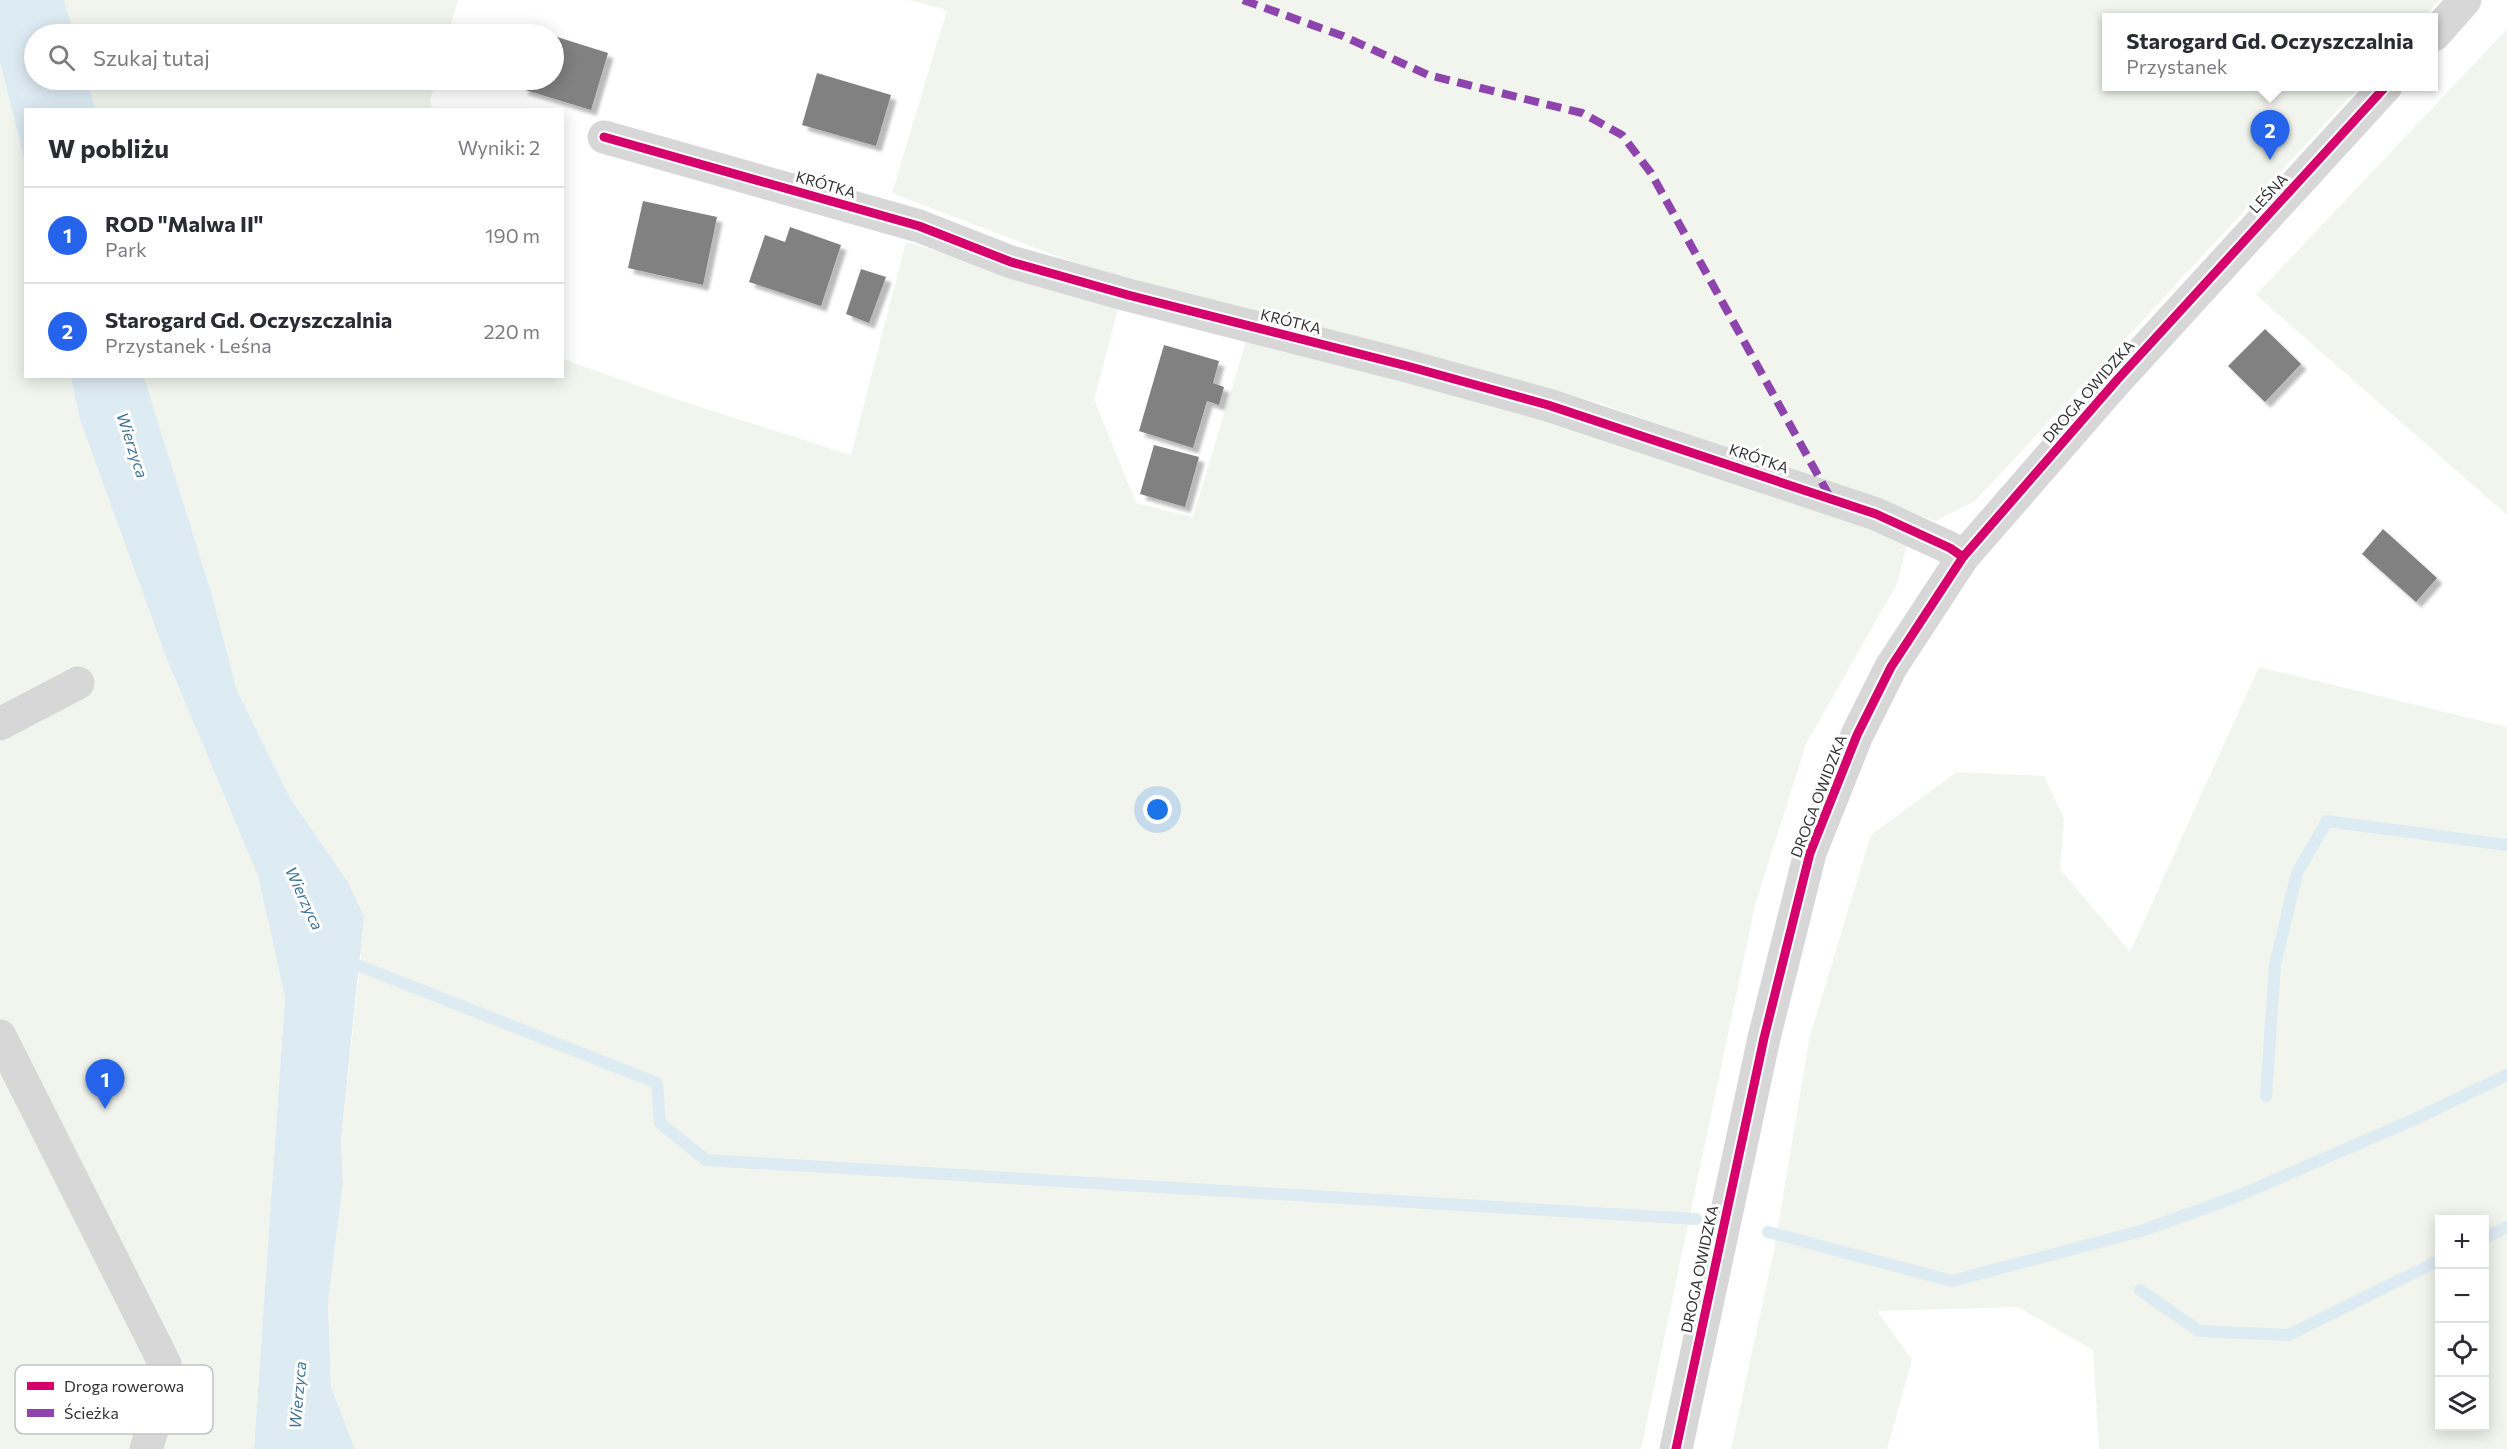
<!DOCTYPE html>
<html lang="pl">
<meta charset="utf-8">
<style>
body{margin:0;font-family:Commissioner,sans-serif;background:#f7f7f7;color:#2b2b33}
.controls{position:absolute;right:18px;bottom:18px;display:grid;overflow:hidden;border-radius:0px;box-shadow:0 3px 15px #0003}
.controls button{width:54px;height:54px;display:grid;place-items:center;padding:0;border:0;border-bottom:2px solid #e1e1e2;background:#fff;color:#2b2b33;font:30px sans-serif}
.you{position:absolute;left:1158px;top:810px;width:21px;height:21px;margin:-15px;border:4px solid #fff;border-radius:50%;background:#1a73e8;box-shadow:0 0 0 9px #1a73e833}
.badge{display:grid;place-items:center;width:39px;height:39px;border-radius:50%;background:#2563eb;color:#fff;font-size:20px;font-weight:700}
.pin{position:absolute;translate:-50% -50px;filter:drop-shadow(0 2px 3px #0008)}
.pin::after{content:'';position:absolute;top:32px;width:21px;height:18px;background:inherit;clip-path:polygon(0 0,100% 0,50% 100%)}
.popup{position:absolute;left:2102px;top:13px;width:336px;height:78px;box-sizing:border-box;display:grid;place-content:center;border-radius:0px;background:#fff;filter:drop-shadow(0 2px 4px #0005);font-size:20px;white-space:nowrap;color:#7c7c81}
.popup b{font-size:22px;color:#2b2b33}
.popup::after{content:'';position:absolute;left:50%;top:100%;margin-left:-12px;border:12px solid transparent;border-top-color:#fff}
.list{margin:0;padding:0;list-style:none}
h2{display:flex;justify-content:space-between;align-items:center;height:78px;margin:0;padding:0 24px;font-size:26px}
h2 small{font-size:20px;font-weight:400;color:#7c7c81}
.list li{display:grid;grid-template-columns:39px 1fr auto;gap:18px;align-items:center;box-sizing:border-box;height:96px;padding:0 24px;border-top:2px solid #e1e1e2}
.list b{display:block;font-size:22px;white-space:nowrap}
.list p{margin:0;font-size:20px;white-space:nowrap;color:#7c7c81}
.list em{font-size:20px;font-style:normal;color:#7c7c81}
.icon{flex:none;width:33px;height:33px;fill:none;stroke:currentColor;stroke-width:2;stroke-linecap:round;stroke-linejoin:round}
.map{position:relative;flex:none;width:2507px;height:1449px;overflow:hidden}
.search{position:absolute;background:#fff;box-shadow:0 3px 15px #0003;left:24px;top:24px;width:540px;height:66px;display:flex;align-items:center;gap:15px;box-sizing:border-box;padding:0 21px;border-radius:33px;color:#7c7c81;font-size:22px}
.panel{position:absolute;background:#fff;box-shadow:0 3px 15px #0003;left:24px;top:108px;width:540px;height:270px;border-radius:0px}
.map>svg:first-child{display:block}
</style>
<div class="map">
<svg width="2507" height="1449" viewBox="0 0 2507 1449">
<defs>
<filter id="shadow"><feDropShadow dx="5.5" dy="5.5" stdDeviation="1.5" flood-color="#0004"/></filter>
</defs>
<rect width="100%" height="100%" fill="#fff"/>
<!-- green -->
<g fill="#f1f5ed" fill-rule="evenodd">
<polygon points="64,0 458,0 448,34 74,34"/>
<polygon points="909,0 2440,0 2423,17 2106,18 2106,86 2359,87 1975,501 1935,521 1599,403 1096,271 892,193 947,10"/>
<polygon points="2507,29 2507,515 2256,295"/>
<polygon points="0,62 25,162 26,376 71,377 80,420 166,657 258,876 285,997 254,1449 0,1449"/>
<polygon points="87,80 436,80 430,100 433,110 95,109"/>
<polygon points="906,242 1119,306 1094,399 1136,503 1193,517 1246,341 1556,418 1863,521 1907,544 1897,584 1806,744 1755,905 1641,1449 355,1449 331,1387 328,1302 343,1183 341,1139 361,957 347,881 290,798 237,691 212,595 144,377 562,376 563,359 672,398 851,455"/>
<path d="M2259 667 2507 727V1449H2099L2093 1350 2018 1307 1877 1311 1912 1360 1887 1449H1731L1774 1251 1810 1036 1871 835 1957 772 2044 776 2064 818 2060 869 2130 952ZM2440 1220H2484V1426H2440Z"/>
</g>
<!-- water -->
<g fill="#ddebf3">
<polygon points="0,0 64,0 74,34 34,34 34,80 87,80 95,109 26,110 25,162 0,62"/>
<polygon points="71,377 144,377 212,595 237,691 290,798 347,881 364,916 341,1139 343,1183 328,1302 331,1387 355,1449 254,1449 285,997 258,876 166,657 80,420"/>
</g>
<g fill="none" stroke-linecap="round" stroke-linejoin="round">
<!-- stream -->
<g stroke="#ddebf3" stroke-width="12">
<polyline points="347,961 657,1083 660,1123 706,1160 1696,1219"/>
<polyline points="2266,1096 2275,965 2297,873 2327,821 2507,845"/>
<polyline points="1768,1232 1952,1281 2141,1231 2233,1198 2413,1120 2507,1075"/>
<polyline points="2484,1238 2507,1227"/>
<polyline points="2140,1290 2199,1331 2289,1335 2440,1260"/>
</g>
</g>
<!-- building -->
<g fill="#818181" filter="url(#shadow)">
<polygon points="554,36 608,53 591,110 522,89 525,80 554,80"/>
<polygon points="817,73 891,95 876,146 802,125"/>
<polygon points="643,201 717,217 703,285 628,268"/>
<polygon points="790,227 841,245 821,306 749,282 765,235 785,242"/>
<polygon points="861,269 886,277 869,323 846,314"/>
<polygon points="2265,329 2301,364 2265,402 2228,366"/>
<polygon points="1164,345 1219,361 1213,383 1224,387 1219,405 1207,401 1193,448 1139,431"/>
<polygon points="1154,445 1199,457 1185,507 1140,494"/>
<polygon points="2383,529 2437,578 2416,602 2362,554"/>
</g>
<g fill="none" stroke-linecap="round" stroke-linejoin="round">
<!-- minor -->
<g stroke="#d7d7d7" stroke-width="33">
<polyline points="2434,35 2465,0"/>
<polyline points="604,137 919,226 1011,262 1128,295 1407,366 1548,405 1876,514 1950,548 1963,557"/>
<polyline points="0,724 78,683"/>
<polyline points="0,1036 165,1364 156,1418 146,1449"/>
<polyline points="1676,1449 1764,1038 1810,853 1857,735 1891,667 1963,557 2117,380 2386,86"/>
</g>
<!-- quiet -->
<polyline stroke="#8e44ad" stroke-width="8" stroke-dasharray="15 8" stroke-linecap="butt" points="1243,0 1343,36 1428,75 1582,113 1622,135 1651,173 1831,499"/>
<defs>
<g id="cycleway">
<polyline points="604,137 919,226 1011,262 1128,295 1407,366 1548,405 1876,514 1950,548 1963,557"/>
<polyline points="1676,1449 1764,1038 1810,853 1857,735 1891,667 1963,557 2117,380 2386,86"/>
</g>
</defs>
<!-- cycleway casing -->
<use href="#cycleway" stroke="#fff" stroke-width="13"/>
<!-- cycleway -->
<use href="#cycleway" stroke="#d6006c" stroke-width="9"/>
</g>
<g text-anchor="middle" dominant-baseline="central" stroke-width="6" stroke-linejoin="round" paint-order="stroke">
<!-- street labels -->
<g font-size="15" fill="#333" stroke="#fff">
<text transform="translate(826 184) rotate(16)">KRÓTKA</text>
<text transform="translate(2268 193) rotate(-47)">LEŚNA</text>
<text transform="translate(1291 321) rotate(14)">KRÓTKA</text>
<text transform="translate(2088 391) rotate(-49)">DROGA OWIDZKA</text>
<text transform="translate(1759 458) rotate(19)">KRÓTKA</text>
<text transform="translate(1818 796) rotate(-69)">DROGA OWIDZKA</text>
<text transform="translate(1699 1269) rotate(-78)">DROGA OWIDZKA</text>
</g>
<!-- water labels -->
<g font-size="16" font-style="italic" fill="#3f7597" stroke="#fff">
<text transform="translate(133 445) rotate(72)">Wierzyca</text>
<text transform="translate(305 898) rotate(65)">Wierzyca</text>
<text transform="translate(297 1395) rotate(-85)">Wierzyca</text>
</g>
</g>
<!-- legend -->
<rect x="15" y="1365" width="198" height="69" rx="9" fill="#fff" stroke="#c2c2c2" stroke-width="1.5"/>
<rect x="27" y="1382" width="27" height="8" fill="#d6006c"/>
<rect x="27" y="1409" width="27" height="8" fill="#8e44ad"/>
<g font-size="16" fill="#333">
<text x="64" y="1392">Droga rowerowa</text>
<text x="64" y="1419">Ścieżka</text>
</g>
</svg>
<div class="controls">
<button>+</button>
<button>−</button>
<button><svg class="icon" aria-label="locate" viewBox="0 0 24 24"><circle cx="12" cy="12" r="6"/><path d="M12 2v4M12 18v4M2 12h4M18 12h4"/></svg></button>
<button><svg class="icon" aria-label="layers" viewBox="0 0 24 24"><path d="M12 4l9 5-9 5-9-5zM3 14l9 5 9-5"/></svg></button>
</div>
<div class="you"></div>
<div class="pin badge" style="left:105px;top:1109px">1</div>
<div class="pin badge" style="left:2270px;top:160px">2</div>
<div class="popup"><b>Starogard Gd. Oczyszczalnia</b>Przystanek</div>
<div class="search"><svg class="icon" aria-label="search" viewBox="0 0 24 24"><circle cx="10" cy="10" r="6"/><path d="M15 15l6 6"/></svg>Szukaj tutaj</div>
<section class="panel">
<h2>W pobliżu<small>Wyniki: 2</small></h2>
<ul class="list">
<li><span class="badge">1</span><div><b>ROD &quot;Malwa II&quot;</b><p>Park</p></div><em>190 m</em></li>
<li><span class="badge">2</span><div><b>Starogard Gd. Oczyszczalnia</b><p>Przystanek · Leśna</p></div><em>220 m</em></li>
</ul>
</section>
</div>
